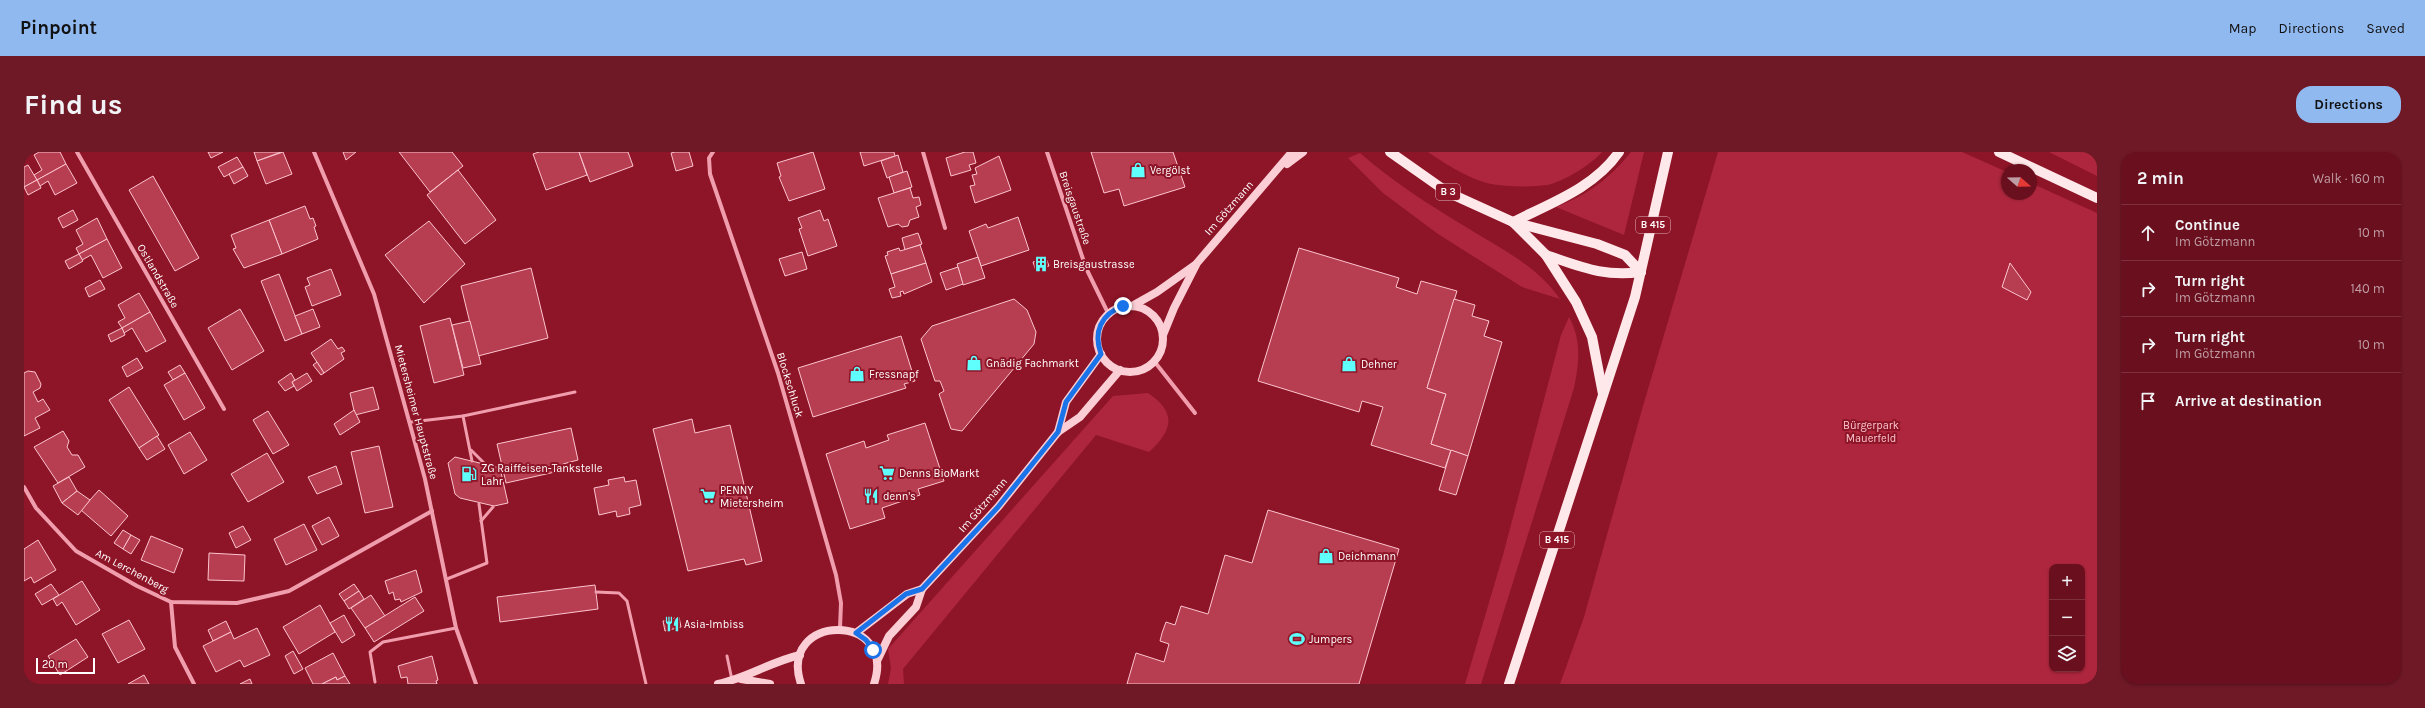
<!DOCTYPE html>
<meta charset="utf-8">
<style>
body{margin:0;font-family:Karla,sans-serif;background:#6f1826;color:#f1f3f6}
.controls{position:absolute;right:12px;bottom:12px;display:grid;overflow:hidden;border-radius:8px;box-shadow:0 1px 3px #0004}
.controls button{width:36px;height:36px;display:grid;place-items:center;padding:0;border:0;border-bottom:1px solid #7d2f3b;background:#6a0f1d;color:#f1f3f6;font:20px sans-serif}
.compass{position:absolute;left:1977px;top:12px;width:36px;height:36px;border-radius:50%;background:#6a0f1d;box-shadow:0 1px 3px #0004;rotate:110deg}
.scale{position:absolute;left:12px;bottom:10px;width:59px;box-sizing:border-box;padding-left:4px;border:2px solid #fff;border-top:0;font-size:11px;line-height:14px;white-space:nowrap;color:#fff;-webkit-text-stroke:3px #8e1427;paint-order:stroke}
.stop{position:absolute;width:12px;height:12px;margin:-9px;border:3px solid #1a73e8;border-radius:50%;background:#fff}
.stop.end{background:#1a73e8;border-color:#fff;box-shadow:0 1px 4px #0008}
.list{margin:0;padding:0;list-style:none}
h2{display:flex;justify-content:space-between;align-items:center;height:52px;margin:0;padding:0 16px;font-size:17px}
h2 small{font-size:13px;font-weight:400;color:#be9ca4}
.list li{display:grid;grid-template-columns:26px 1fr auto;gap:12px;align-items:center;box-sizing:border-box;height:56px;padding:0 16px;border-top:1px solid #7d2f3b}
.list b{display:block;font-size:15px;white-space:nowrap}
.list p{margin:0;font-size:13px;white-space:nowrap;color:#be9ca4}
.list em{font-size:13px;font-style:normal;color:#be9ca4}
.icon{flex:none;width:22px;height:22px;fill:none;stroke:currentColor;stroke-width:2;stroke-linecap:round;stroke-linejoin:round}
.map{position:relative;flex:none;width:2073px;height:532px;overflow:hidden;border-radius:16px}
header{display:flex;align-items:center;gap:24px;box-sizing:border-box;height:56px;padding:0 20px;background:#90b9f0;color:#111}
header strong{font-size:19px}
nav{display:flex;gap:22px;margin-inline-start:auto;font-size:14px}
.intro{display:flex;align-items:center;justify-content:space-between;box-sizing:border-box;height:96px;padding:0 24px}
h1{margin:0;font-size:28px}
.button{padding:10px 18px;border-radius:16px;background:#90b9f0;color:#111;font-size:14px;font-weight:700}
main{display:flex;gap:24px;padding:0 24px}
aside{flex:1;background:#6a0f1d;border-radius:16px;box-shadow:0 1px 3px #0004}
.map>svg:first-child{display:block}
</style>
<header>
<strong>Pinpoint</strong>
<nav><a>Map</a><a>Directions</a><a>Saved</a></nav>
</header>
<div class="intro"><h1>Find us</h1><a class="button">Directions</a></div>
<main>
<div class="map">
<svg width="2073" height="532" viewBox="0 0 2073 532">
<rect width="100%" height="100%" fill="#8e1427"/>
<!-- green -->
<g fill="#ad263d" fill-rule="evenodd">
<path d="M1404 0H1578C1568 12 1539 30 1523 33 1507 35 1483 35 1467 32 1447 28 1421 12 1404 0Z"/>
<path d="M1607 0H1620L1600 83 1532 55C1565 42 1585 27 1607 0Z"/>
<path d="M1694 0H1938L1983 20V42H2007V31L2073 61V532H1536L1560 465 1619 254ZM2028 415H2058V517H2028Z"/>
<polygon points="2025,0 2073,0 2073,24"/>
<path d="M1336 1C1369 30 1404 52 1442 75 1475 96 1513 113 1536 147L1498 135 1414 82 1359 41 1324 6Z"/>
<path d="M1545 165C1558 188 1555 212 1550 236L1457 532H1441L1479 403 1537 183Z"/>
<path d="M1124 241C1154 261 1148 279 1125 300L1072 283 879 517 880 532H864L867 516 864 497 1089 244Z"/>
</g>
<!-- building -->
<g fill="#b73d51" stroke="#fcc5cf">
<polygon points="15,0 36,0 42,12 13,28 10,23 18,18 10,3"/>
<polygon points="184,0 199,0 187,6"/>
<polygon points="230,0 257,0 233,9"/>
<polygon points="259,0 268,22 242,32 233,9"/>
<polygon points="319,0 332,0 322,8"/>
<polygon points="375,0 428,0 439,14 406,40"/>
<polygon points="515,0 555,0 563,23 522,38 509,2"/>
<polygon points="555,0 604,0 609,14 566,30"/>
<polygon points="651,0 665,0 669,14 652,19 647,1"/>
<polygon points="789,0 801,37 765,49 755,25 757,24 753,11"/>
<polygon points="836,0 870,0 871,4 840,14"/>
<polygon points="941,0 949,0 952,11 945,13 947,18 927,24 922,6"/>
<polygon points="1067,0 1149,0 1161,35 1100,54 1095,37 1080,41"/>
<polygon points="874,3 879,20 863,26 857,9"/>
<polygon points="975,4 987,38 951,51 946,34 951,33 948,23 953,22 951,16"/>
<polygon points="213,5 219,15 200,25 194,15"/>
<polygon points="42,12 53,31 31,43 24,29 16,34 13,28"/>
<polygon points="4,13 13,28 0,35 0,15"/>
<polygon points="219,15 224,24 210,32 205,22"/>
<polygon points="434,18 472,68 441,92 403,43"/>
<polygon points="883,19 888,35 870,41 865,25"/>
<polygon points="129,24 175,106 151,119 105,38"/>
<polygon points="13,28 17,36 4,43 0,35"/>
<polygon points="886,36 889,46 895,45 897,53 892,55 895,65 886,68 884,74 878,75 874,72 864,75 854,46"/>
<polygon points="281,54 286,67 289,66 292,74 290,75 294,87 258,102 245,68"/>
<polygon points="49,58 54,68 39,76 34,66"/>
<polygon points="796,58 800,69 804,67 813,94 784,104 775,77 778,76 774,66"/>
<polygon points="994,65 1005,98 957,114 945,79 962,72 964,76"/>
<polygon points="73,66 83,87 55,102 52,96 59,92 52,78"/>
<polygon points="245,68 258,102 220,116 209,97 212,96 207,83"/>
<polygon points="405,69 441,112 400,151 361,103"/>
<polygon points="894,81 898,92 881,98 878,86"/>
<polygon points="83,87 98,116 79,126 67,103 58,108 55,102"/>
<polygon points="896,93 902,111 867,122 861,104 864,103 863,100 875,96 876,99"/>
<polygon points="1275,96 1375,126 1372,135 1393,142 1397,129 1433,139 1403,236 1422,242 1407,292 1427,298 1421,316 1347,293 1359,255 1338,249 1335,260 1234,229"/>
<polygon points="778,100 783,117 761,124 755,107"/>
<polygon points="55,102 59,109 45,117 41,109"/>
<polygon points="954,105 961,126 939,133 933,112"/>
<polygon points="1022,106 1025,114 1012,119 1009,110"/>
<polygon points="902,111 908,130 880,142 879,139 876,140 877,144 868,146 865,137 871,135 867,122"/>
<polygon points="1986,111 2007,140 2003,148 1978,135"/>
<polygon points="934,115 939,132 922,138 916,121"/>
<polygon points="507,116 524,186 454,204 437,134"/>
<polygon points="307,117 317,143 288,154 281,135 286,133 283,126"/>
<polygon points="255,122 278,182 261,189 237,129"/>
<polygon points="76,128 81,137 65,145 61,136"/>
<polygon points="115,141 126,160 98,176 94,170 101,166 94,153"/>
<polygon points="990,147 1003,158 1012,180 1010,192 938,279 927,277 915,242 920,239 916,229 911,229 897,187 908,174"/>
<polygon points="1430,147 1451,153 1448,164 1465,169 1460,184 1478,190 1444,304 1407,292 1422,242 1403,236"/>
<polygon points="216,157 240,199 208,218 184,176"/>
<polygon points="289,157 296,175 278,182 271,164"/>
<polygon points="126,160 142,189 122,200 108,176 100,181 98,176"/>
<polygon points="426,166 440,223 410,231 396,174"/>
<polygon points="446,169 457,212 439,216 428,173"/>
<polygon points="98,176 101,183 87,190 84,183"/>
<polygon points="877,184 891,229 880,232 882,236 789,265 774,216"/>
<polygon points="307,187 314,197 318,195 321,199 317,201 320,207 300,221 287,201"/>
<polygon points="113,206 119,216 103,225 98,215"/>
<polygon points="293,210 300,221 297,223 289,213"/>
<polygon points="156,213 161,221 149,228 144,220"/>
<polygon points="4,219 11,220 17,232 16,236 9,240 14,250 19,247 26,258 11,266 16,276 0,284 0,221"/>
<polygon points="161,221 181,256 160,268 140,233"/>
<polygon points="267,221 271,228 268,230 270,234 261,239 254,230"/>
<polygon points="283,221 288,229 273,239 268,230"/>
<polygon points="105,235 135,283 115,296 85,248"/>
<polygon points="349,235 355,257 331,263 326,241"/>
<polygon points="330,258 336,270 316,283 310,272"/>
<polygon points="244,259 265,293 249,302 229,268"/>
<polygon points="668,267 671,281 706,273 738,409 722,413 720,407 664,419 629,277"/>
<polygon points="901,271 920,329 894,337 896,343 858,356 861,366 826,377 802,302 840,289 842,296 865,288 863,283"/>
<polygon points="547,276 554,308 539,312 540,318 482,331 473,292"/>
<polygon points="39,279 45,289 43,295 48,303 54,303 61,315 34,331 10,295"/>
<polygon points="166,280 183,308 160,322 144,293"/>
<polygon points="133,284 141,297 123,308 115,296"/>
<polygon points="355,294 369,355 341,361 327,300"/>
<polygon points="1427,298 1444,304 1432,343 1415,338"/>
<polygon points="243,301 260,330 224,350 207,322"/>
<polygon points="431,305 476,316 484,351 470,354 436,346 431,342 424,311"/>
<polygon points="312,314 318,332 293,342 284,325"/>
<polygon points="45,325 53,339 38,351 29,334"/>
<polygon points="600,325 601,330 612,328 617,353 605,356 606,362 593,365 592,359 575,363 570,336 585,333 584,328"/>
<polygon points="75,338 104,364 87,384 57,358"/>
<polygon points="53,339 66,348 54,363 38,351"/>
<polygon points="1244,358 1375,397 1335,532 1103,532 1112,501 1140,510 1145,492 1136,489 1138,481 1142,470 1151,473 1157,454 1184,462 1201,403 1228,411"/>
<polygon points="305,365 315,384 298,393 288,374"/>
<polygon points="280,372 293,398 262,413 250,387"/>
<polygon points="219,374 227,388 212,396 205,381"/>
<polygon points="99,378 107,383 99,397 90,391"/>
<polygon points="107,383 116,388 107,402 99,397"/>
<polygon points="127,384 159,397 150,421 117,408"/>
<polygon points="14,388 32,418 10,431 7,425 0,429 0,397"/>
<polygon points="185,401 221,403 220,429 184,428"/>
<polygon points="392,418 398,440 377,450 376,447 371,448 369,440 365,442 361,429"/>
<polygon points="58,429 76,458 52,473 38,450 33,454 29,447"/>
<polygon points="27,432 35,443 18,453 11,442"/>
<polygon points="330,432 335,439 320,449 315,442"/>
<polygon points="571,433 574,457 476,470 473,445"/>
<polygon points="335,439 340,447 325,457 320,449"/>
<polygon points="347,443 361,464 341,476 327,456"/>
<polygon points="391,445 400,459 350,490 341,476"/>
<polygon points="296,453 311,480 275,502 259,475"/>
<polygon points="320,463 331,483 318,491 306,471"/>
<polygon points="655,465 657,475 641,479 639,469"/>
<polygon points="105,468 121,497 94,511 78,482"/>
<polygon points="202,469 207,480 189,489 184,478"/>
<polygon points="233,476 246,503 220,515 216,508 192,520 179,494 207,480 210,487"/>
<polygon points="52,487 64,505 36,523 24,504"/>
<polygon points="269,499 279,517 270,522 261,504"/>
<polygon points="309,501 321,524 313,528 312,525 298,532 289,532 281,516"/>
<polygon points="408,504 414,528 412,529 413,532 384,532 383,525 377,526 374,514"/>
<polygon points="120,523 125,532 104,532"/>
<polygon points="321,524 326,532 298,532 312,525 313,528"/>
<polygon points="226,527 228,532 216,532"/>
</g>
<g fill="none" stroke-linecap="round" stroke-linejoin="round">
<!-- lane -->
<g stroke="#f09ead" stroke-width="3">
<polyline points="439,264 448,309"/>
<polyline points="387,270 439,264 551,240"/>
<polyline points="447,298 464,315"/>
<polyline points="457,369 469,355"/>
<polyline points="423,427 463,411 455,352"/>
<polyline points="572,440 595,441 603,449 622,532"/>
<polyline points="703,504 708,528"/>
<polyline points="351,530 346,500 359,490 432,476"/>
</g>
<!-- street -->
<g stroke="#f09ead" stroke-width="4">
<polyline points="53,0 200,257"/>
<polyline points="290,0 350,142 401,327 432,476 452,532"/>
<polyline points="689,0 685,6 686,22 754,221 812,423 817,451 816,476"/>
<polyline points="899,0 921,76"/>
<polyline points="1023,0 1062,116 1084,161"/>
<polyline points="1130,209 1171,261"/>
<polyline points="0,335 12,356 52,399 113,434 147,450 213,451 265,439 408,359"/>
<polyline points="147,450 151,495 170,532"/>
</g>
<!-- secondary -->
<g stroke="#fbcdd4" stroke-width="8">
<polyline points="1263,12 1279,0"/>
<polyline points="1108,154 1133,140 1171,113"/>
<circle cx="1106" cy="187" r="33"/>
<polyline points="1139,183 1150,156 1173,111 1268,0"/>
<polyline points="1034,280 1042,250 1077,202"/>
<polyline points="832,481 883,442 898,437"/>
<polyline points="853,509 865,484 892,455 898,437 974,355 1034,280 1056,265 1096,218"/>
<polyline points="717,527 746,532"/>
<path d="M694 532C723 526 746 510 776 503"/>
<path d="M777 532C753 461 874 459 850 532"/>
</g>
<!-- primary -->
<g stroke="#ffe8ea" stroke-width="10">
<polyline points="1366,0 1423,40 1489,70 1573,92 1601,103 1617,120"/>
<polyline points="1975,0 2073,46"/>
<polyline points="1489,70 1522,103 1552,150 1568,185 1579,242"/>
<path d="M1489 70C1527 51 1570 36 1595 0"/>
<path d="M1522 103C1558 115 1579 125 1617 120"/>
<polyline points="1485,532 1611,145 1644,0"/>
</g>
</g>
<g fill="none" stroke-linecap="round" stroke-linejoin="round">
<!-- route -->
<path stroke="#1a73e8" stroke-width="5" d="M849 498 842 488 832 481 882 442 898 437 974 355 1034 280 1042 250 1077 202C1069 180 1077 162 1099 154"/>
</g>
<!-- icons -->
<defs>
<symbol id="shop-bare" viewBox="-9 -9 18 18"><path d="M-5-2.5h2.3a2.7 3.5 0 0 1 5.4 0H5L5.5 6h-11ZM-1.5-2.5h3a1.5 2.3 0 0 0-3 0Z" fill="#5efffd" stroke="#8e1427" stroke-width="2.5" paint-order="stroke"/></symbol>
<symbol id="building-bare" viewBox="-9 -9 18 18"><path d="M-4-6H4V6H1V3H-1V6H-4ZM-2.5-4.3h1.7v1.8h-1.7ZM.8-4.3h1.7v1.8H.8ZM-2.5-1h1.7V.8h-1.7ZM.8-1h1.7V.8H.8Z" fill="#5efffd" stroke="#8e1427" stroke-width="2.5" paint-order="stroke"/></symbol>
<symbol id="supermarket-bare" viewBox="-9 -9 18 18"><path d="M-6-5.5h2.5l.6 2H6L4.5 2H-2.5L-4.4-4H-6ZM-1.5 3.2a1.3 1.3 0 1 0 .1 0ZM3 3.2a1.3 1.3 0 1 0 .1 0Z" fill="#5efffd" stroke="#8e1427" stroke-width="2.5" paint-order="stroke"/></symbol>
<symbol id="fuel-bare" viewBox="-9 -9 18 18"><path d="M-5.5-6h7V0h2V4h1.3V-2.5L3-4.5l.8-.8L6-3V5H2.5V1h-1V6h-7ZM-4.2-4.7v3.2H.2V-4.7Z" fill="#5efffd" stroke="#8e1427" stroke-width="2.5" paint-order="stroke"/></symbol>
<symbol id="restaurant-bare" viewBox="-9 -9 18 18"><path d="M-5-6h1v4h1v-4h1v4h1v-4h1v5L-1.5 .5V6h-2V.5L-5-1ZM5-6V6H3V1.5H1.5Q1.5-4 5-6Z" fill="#5efffd" stroke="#8e1427" stroke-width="2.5" paint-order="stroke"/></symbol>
<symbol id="stadium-bare" viewBox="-9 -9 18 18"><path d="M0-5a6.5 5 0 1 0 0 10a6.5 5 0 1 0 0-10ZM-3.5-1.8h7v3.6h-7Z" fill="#5efffd" stroke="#8e1427" stroke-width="2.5" paint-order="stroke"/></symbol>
</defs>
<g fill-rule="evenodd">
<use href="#shop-bare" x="1103" y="7" width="22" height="22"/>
<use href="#building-bare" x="1006" y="101" width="22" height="22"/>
<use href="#shop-bare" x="939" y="200" width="22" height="22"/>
<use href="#shop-bare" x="1314" y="201" width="22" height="22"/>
<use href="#shop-bare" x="822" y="211" width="22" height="22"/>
<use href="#supermarket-bare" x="852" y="310" width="22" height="22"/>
<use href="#fuel-bare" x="434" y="311" width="22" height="22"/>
<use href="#supermarket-bare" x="673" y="333" width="22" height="22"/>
<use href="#restaurant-bare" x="836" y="333" width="22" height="22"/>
<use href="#shop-bare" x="1291" y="393" width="22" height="22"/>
<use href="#restaurant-bare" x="637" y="461" width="22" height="22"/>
<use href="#stadium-bare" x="1262" y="476" width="22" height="22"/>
</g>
<g text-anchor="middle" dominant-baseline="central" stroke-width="4" stroke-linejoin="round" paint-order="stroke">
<!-- shield labels -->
<g fill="#8e1427" stroke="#ddb8be" stroke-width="1">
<rect x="1412" y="32" width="24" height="16" rx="3"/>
<rect x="1612" y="65" width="34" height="16" rx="3"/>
<rect x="1516" y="380" width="34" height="16" rx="3"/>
</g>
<g font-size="10" font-weight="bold" fill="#fff">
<text x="1424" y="40">B 3</text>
<text x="1629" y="73">B 415</text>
<text x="1533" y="388">B 415</text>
</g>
<!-- poi labels -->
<g font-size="11" fill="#fff" stroke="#8e1427" text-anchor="start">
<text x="1126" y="18">Vergölst</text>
<text x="1029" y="112">Breisgaustrasse</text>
<text x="962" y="211">Gnädig Fachmarkt</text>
<text x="1337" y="212">Dehner</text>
<text x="845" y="222">Fressnapf</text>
<text x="457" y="316">ZG Raiffeisen-Tankstelle<tspan x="457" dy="13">Lahr</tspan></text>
<text x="875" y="321">Denns BioMarkt</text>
<text x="696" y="338">PENNY<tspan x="696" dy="13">Mietersheim</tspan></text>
<text x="859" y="344">denn's</text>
<text x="1314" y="404">Deichmann</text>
<text x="660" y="472">Asia-Imbiss</text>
<text x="1285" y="487">Jumpers</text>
</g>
<!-- street labels -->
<g font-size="11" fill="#fff" stroke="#8e1427">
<text transform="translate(1051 56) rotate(71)">Breisgaustraße</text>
<text transform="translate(1205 56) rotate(-49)">Im Götzmann</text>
<text transform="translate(134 124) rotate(60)">Ostlandstraße</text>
<text transform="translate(766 233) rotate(73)">Blockschluck</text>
<text transform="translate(392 260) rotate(75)">Mietersheimer Hauptstraße</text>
<text transform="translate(959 353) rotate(-49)">Im Götzmann</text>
<text transform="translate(108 419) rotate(28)">Am Lerchenberg</text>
</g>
<!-- park labels -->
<g font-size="11" fill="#fcc5cf" stroke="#8e1427">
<text x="1847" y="273">Bürgerpark<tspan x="1847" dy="13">Mauerfeld</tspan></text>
</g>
</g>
</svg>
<div class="controls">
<button>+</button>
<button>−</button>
<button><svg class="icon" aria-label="layers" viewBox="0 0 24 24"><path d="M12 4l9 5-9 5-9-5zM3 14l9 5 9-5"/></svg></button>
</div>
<svg class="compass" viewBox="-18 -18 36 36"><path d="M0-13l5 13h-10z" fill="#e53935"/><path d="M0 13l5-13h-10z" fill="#be9ca4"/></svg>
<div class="scale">20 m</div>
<div class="stop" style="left:849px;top:498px"></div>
<div class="stop end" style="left:1099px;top:154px"></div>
</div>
<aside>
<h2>2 min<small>Walk · 160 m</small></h2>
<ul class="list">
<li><svg class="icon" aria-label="ahead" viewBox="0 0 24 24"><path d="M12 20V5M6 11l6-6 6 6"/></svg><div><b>Continue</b><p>Im Götzmann</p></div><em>10 m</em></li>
<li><svg class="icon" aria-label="right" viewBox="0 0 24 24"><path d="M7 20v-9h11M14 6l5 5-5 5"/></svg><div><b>Turn right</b><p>Im Götzmann</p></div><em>140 m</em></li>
<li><svg class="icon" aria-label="right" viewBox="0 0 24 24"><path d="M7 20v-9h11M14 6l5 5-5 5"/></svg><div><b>Turn right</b><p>Im Götzmann</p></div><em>10 m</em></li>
<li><svg class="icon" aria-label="arrive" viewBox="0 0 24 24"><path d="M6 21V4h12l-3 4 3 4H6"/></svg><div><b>Arrive at destination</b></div></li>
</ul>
</aside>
</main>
